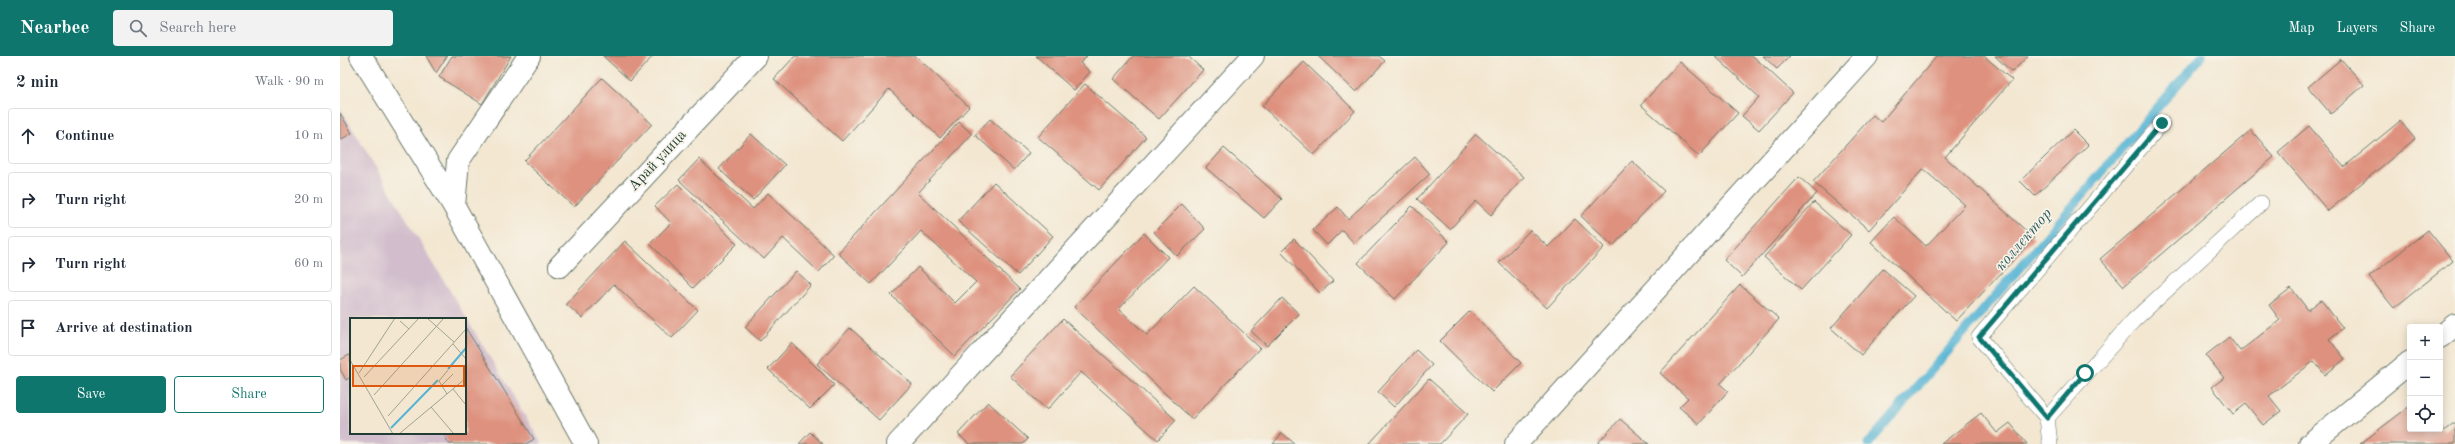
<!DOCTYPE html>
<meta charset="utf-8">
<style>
body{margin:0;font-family:"Old Standard TT",serif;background:#f2f2f3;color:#1f2937}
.controls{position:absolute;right:12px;bottom:12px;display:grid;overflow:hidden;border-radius:4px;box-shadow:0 2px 10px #0003}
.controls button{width:36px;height:36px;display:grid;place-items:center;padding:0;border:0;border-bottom:1px solid #e0e1e3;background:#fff;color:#1f2937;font:20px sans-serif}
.stop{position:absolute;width:12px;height:12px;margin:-9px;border:3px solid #0f766e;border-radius:50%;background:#fff}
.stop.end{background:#0f766e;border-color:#fff;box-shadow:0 1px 4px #0008}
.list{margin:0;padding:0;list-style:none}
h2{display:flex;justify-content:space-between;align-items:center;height:52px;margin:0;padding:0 16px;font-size:17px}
h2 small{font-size:13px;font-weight:400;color:#747a83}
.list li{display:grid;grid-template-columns:26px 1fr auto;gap:12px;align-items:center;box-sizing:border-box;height:56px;margin:0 8px 8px;padding:0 8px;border:1px solid #e0e1e3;border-radius:4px}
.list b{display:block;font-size:15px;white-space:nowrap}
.list em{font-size:13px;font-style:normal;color:#747a83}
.actions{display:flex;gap:8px;padding:12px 16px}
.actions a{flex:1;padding:9px 0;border:1px solid #0f766e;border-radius:4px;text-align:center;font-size:14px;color:#0f766e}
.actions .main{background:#0f766e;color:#fff}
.icon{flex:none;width:22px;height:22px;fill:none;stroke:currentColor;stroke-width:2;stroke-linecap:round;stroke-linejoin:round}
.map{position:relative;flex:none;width:2115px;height:388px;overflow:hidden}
header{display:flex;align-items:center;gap:24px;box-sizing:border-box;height:56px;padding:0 20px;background:#0f766e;color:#fff}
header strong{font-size:19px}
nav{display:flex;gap:22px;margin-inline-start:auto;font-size:14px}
.search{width:280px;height:36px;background:#f2f2f3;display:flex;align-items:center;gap:10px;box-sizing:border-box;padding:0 14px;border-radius:4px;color:#747a83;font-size:15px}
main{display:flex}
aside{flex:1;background:#fff}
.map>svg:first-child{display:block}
</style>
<header>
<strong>Nearbee</strong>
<div class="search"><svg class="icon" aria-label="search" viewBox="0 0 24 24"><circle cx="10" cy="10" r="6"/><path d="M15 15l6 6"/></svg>Search here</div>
<nav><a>Map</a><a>Layers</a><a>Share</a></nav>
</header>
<main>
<aside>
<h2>2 min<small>Walk · 90 m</small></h2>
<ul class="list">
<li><svg class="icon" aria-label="ahead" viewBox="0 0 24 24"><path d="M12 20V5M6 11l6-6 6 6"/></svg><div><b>Continue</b></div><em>10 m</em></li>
<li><svg class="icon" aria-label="right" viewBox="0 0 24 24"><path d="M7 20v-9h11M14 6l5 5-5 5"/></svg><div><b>Turn right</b></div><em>20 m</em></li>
<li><svg class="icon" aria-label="right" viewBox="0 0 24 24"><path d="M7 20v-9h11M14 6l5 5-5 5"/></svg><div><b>Turn right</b></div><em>60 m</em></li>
<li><svg class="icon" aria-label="arrive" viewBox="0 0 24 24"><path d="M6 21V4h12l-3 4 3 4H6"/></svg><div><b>Arrive at destination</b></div></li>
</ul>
<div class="actions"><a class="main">Save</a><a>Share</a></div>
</aside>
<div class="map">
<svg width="2115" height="388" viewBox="0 0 2115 388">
<rect width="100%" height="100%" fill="#f7f3e8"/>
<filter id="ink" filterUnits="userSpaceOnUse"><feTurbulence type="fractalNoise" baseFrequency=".025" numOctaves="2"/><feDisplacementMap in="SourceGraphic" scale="8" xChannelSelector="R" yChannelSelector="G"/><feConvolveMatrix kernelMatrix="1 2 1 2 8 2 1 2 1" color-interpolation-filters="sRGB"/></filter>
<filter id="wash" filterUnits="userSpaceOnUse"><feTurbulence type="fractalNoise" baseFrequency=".012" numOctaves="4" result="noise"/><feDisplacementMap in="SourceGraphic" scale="16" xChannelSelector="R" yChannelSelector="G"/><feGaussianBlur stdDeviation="0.9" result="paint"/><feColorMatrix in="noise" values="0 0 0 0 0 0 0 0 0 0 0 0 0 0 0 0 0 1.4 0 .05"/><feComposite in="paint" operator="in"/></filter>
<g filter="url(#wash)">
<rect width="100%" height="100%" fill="#f3e7d1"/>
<!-- industrial -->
<path fill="#d1bdcc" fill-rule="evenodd" d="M0 52 202 388H0ZM11 263H125V377H11Z"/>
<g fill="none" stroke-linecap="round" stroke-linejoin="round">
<!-- stream -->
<polyline stroke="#55b4d4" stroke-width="9" points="1528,388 1862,0"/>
</g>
<g id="blocks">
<!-- building -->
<g fill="#de917e">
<polygon points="86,0 107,0 96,17"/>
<polygon points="112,0 171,0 142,48 99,21"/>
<polygon points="263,0 313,0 290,25"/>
<polygon points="455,0 576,0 629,51 600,82 549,33 502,85 434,23"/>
<polygon points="696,0 747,0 740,7 750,16 734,34"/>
<polygon points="793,0 848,0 863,14 819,63 773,23"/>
<polygon points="978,0 1039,0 1045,5 1016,36"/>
<polygon points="1375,0 1413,0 1453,37 1419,74 1402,60 1419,41"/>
<polygon points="1423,0 1450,0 1437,13"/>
<polygon points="1597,0 1644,0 1672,24 1605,101 1694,182 1616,265 1531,186 1554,161 1586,190 1625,149 1583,113 1529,174 1473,126 1533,59 1541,66"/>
<polygon points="1655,0 1688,0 1672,16"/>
<polygon points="2001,3 2024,29 1991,58 1968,31"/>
<polygon points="964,6 1015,55 974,99 922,50"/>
<polygon points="1340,6 1398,57 1359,100 1301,49"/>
<polygon points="262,22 312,68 234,151 184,105"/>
<polygon points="745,28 806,81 759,134 698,81"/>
<polygon points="0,57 12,77 0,84"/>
<polygon points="650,63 689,97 674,114 635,79"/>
<polygon points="2060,65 2075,83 1988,155 1938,96 1969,70 2004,111"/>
<polygon points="619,66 632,78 578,137 680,233 615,300 551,239 578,211 615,247 636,226 581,175 531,228 498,197"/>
<polygon points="1733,74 1748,89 1695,140 1680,125"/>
<polygon points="1911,74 1934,101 1784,230 1760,203"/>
<polygon points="411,78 445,109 413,144 379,113"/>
<polygon points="1136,78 1184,121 1151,159 1136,145 1110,173 1077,143"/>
<polygon points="884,92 942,143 924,162 866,112"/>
<polygon points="1075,101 1090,118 1014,187 1002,174 987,189 973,174 998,151 1008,163"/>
<polygon points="359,103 413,153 428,137 494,199 479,216 443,182 424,203 339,124"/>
<polygon points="1292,105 1324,135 1273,190 1241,160"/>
<polygon points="1459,121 1477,137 1402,221 1384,204"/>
<polygon points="654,126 713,180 678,219 618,165"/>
<polygon points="338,128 397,188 353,232 310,188 331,167 315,150"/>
<polygon points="1474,146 1511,179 1461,234 1424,201"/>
<polygon points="842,148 865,173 837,200 814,176"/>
<polygon points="1072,150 1109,186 1055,243 1018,207"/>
<polygon points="1235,163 1264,191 1207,252 1159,207 1190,174 1208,191"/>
<polygon points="2088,174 2113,205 2054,252 2029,221"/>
<polygon points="804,177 828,201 779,253 807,279 854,230 920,292 852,363 734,251"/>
<polygon points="954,183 993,225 980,237 941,196"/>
<polygon points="285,185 358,254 332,282 274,228 242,262 226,248"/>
<polygon points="1543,213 1574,240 1521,299 1491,272"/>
<polygon points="456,215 471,229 420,285 405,271"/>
<polygon points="1400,229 1439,263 1380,328 1388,335 1359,368 1339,351 1348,342 1320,317"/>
<polygon points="1951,232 1968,254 1981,244 2003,272 1989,283 2005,303 1985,319 1974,305 1929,340 1941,355 1923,369 1906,348 1893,358 1872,331 1884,322 1866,299 1889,281 1900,295 1940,264 1929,249"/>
<polygon points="942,242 959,258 927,290 911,275"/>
<polygon points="1130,255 1181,307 1152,336 1100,285"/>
<polygon points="723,263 836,364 818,384 741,316 707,354 670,320"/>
<polygon points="125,271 194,383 186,388 109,388 103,377 125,377"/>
<polygon points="510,272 572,328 539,364 477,308"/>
<polygon points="452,287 494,329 470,353 428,313"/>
<polygon points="1076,294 1092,309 1054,351 1038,336"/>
<polygon points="11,298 11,321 6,324 0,313 0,304"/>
<polygon points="1089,323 1128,358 1100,388 1029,388"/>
<polygon points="648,346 688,383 683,388 629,388 618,378"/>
<polygon points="2070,350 2070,373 2100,373 2100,369 2104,375 2115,366 2115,388 2020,388"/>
<polygon points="1641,357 1657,377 1670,367 1687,388 1601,388"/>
<polygon points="1280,363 1309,388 1257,388"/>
<polygon points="470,376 483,388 459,388"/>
<polygon points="942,377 955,388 933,388"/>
</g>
</g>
</g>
<g filter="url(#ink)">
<use href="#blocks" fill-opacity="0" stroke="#69786b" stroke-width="1"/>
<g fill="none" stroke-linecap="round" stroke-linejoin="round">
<defs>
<g id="lane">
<polyline points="1707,362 1793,265 1921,147"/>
<polyline points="1710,388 1707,362 1639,281 1822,67"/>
</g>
<g id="street">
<polyline points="21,0 114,150 246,388"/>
<polyline points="114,150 118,105 189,0"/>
<polyline points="220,210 416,0"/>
<polyline points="2100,281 2115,269"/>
<polyline points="558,388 913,0"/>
<polyline points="1176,388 1527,0"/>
<polyline points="1970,388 2070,306"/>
</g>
</defs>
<!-- lane casing -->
<use href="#lane" stroke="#69786b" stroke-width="16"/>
<!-- street casing -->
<use href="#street" stroke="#69786b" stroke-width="24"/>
<!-- lane -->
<use href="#lane" stroke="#fff" stroke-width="15"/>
<!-- street -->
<use href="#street" stroke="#fff" stroke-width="22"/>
</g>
</g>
<g fill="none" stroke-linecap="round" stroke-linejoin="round" filter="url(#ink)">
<!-- route -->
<polyline stroke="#0f766e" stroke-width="5" points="1745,317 1707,362 1639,281 1822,67"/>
</g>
<g text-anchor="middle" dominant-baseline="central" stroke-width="3.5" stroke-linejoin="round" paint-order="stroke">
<!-- street labels -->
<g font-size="15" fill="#1f3d34" stroke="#f7f3e8">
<text transform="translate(318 105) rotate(-47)">Арай улица</text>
</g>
<!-- water labels -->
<g font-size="16" font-style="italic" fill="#2c5b5c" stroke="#f7f3e8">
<text transform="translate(1684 184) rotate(-49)">коллектор</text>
</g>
</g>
<!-- overview -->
<g transform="translate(10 262)">
<rect width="116" height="116" fill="#f3e7d1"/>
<path fill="none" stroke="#55b4d4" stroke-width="2" d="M98 51 116 30M41 110 88 62"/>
<path fill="none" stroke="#9ea392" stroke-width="1" d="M77 0 104 24M50 3 59 11M103 26 116 41M0 42 43 116M9 55 45 0M14 59 69 0M92 67 103 56M103 71 116 87M97 76 89 63 98 52M24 77 94 0M81 89 104 116M38 98 116 11M49 116 116 60"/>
<path fill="#de580e" fill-opacity="0.15" stroke="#de580e" stroke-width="2" d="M3 48H114V68H3Z"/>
<rect width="116" height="116" fill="none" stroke="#1f3d34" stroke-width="2"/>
</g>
</svg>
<div class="controls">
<button>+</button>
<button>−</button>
<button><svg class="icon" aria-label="locate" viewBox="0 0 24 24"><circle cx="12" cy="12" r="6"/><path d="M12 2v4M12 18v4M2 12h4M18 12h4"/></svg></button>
</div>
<div class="stop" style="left:1745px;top:317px"></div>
<div class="stop end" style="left:1822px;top:67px"></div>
</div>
</main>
